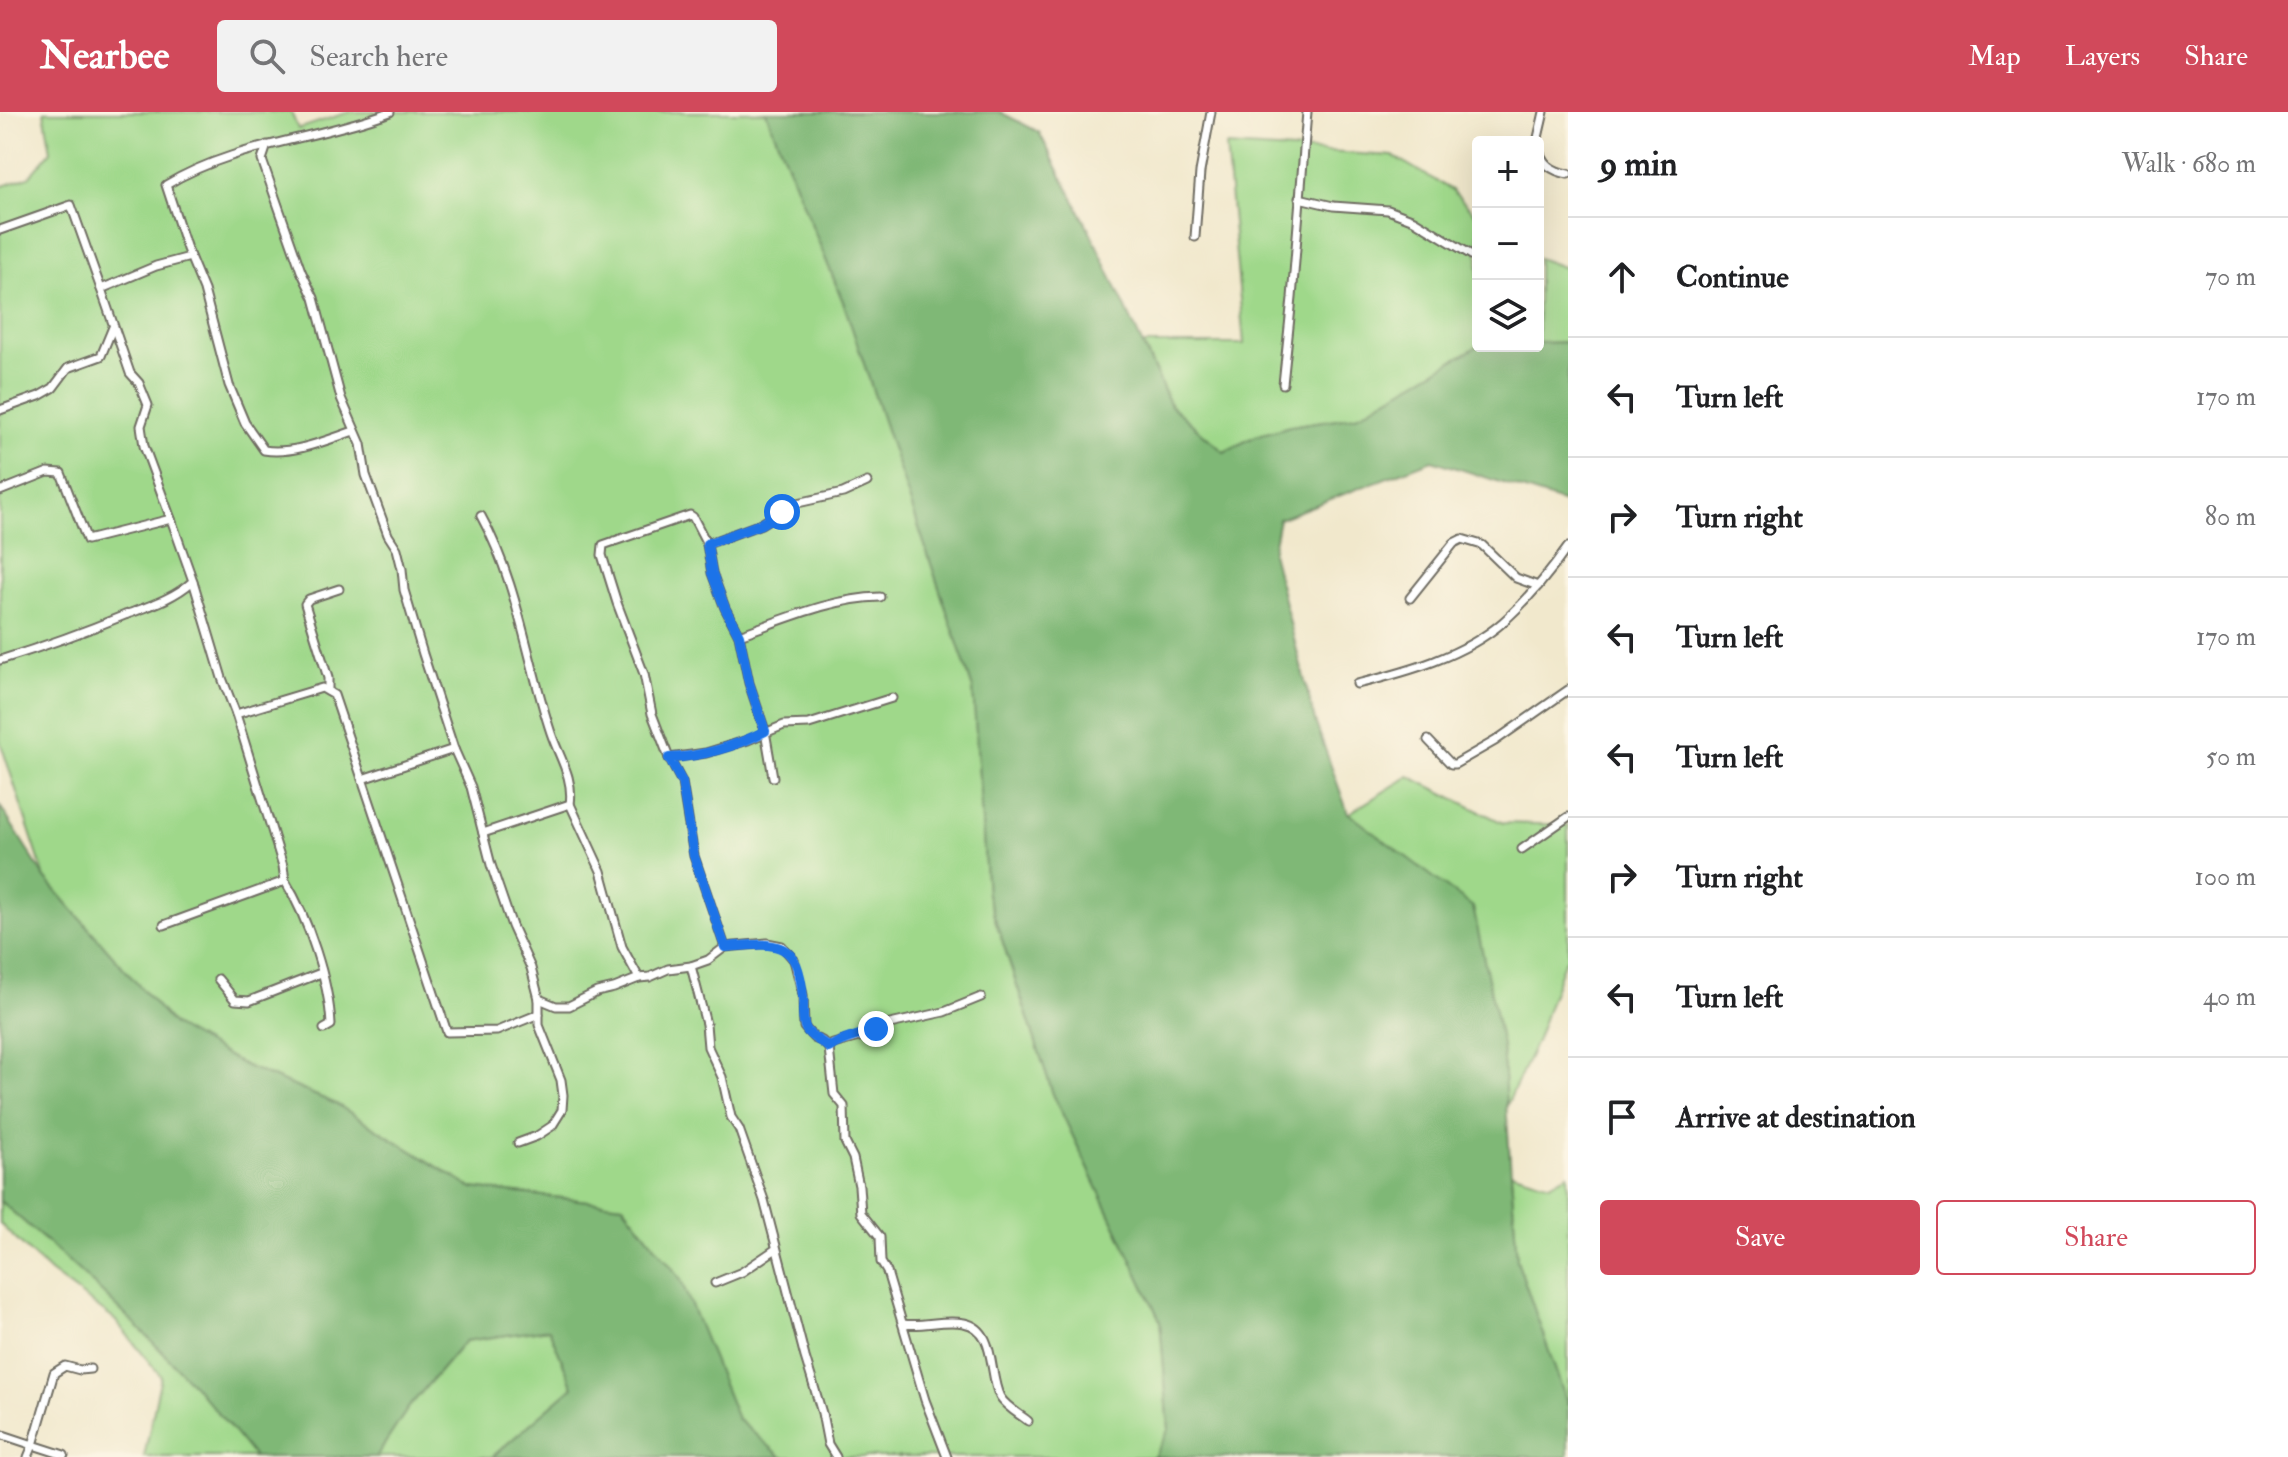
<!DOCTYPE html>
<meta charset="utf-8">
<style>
body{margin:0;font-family:"IM FELL Double Pica",serif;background:#f2f2f2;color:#202124}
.controls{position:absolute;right:24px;top:24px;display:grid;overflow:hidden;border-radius:8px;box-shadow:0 8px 32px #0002}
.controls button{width:72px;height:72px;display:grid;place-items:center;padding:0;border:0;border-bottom:2px solid #e0e0e0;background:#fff;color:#202124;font:40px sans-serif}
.stop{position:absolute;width:24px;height:24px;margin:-18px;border:6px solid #1a73e8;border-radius:50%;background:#fff}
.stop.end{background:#1a73e8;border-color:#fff;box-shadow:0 2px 8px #0008}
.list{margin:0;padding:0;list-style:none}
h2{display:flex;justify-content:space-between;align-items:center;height:104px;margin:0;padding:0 32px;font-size:34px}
h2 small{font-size:26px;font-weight:400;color:#757577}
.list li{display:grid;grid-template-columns:52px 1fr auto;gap:24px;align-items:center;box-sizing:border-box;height:120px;padding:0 32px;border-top:2px solid #e0e0e0}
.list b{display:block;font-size:30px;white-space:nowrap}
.list em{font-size:26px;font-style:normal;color:#757577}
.actions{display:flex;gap:16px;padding:24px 32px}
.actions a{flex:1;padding:18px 0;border:2px solid #d1495b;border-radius:8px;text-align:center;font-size:28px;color:#d1495b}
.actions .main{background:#d1495b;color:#fff}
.icon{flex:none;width:44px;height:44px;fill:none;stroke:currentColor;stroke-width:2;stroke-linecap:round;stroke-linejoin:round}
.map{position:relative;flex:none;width:1568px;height:1345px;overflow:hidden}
header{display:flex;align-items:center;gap:48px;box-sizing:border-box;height:112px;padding:0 40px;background:#d1495b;color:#fff}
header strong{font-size:38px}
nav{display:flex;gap:44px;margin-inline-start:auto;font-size:28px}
.search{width:560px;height:72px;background:#f2f2f2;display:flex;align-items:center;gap:20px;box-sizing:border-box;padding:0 28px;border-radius:8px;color:#757577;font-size:30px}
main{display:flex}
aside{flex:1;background:#fff}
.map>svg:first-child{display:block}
</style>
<header>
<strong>Nearbee</strong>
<div class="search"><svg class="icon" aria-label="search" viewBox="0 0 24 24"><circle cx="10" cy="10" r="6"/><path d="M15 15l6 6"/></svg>Search here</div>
<nav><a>Map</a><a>Layers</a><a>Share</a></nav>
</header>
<main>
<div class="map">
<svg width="1568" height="1345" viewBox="0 0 1568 1345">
<rect width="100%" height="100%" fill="#fcf5e5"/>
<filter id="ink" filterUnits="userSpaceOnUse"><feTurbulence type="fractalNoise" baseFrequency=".0125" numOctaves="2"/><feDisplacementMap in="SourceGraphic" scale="16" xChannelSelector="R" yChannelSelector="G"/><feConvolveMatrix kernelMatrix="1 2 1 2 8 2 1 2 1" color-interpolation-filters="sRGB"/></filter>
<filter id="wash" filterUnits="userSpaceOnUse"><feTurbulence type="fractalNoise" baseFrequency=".006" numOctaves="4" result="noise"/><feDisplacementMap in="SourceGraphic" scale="32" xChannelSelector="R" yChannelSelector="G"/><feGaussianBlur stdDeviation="1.8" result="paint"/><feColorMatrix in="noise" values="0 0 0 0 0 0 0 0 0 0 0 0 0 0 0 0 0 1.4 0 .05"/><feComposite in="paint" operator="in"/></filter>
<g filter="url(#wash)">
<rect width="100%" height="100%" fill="#f1e8cc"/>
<!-- green -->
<g fill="#9fd88a" stroke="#65825a" stroke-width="2">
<polygon points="44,0 291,0 298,17 349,0 766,0 844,192 973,577 987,783 1053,982 1160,1208 1169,1317 1154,1345 782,1345 737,1307 680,1166 623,1093 472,1076 336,992 245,954 173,913 45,766 0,629 0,75 29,65 51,39"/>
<polygon points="1226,34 1393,44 1452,78 1478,105 1478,234 1485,234 1478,234 1356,304 1290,314 1256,324 1224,340 1171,294 1143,232 1244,232"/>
<polygon points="1538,146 1568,157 1568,230 1538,231"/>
<polygon points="1409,664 1503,711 1568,713 1568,846 1564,850 1536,930 1506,995 1502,933 1348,702"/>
<polygon points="1511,1060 1550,1072 1568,1062 1568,1294 1517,1148"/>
<path d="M0 1089C91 1167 180 1250 254 1345H144L161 1264 115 1208 50 1160 0 1112Z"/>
<polygon points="549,1217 573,1275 492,1345 376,1345 408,1296 465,1229"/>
</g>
<!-- forest -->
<g fill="#7fb876" stroke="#557250" stroke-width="2">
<polygon points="766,0 1000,0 1039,20 1090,119 1171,294 1224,340 1256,324 1290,314 1356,304 1478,234 1538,234 1538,231 1568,230 1568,392 1432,348 1279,407 1272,441 1315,609 1348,701 1473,795 1502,933 1517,1148 1568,1294 1568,1345 1154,1345 1169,1317 1160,1208 1053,982 987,782 973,577 844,192"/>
<path d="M0 694 45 766 173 913 246 954 336 992 472 1076 623 1093 680 1166 737 1307 782 1345H492L573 1275 549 1217 465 1229 408 1296 376 1345H254C180 1250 91 1167 0 1089Z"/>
</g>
</g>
<g filter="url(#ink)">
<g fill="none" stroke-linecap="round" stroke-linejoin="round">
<defs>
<g id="minor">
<polyline points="1537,30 1544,0"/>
<polyline points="267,33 262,48 301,159 314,186 341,286 361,332 366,363 388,423 397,437 402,457 404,478 423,542 454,637 471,675 491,753 512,814 531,856 539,887 539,913 561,968 563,983 562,998 552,1014 537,1024 518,1031"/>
<path d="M1538 34C1541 52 1552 59 1568 62"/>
<polyline points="1299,86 1333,94 1388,98 1414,108 1478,147"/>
<polyline points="0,118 71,93 101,177"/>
<polyline points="1195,125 1200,60 1211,0"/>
<polyline points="1283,272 1292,186 1307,0"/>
<polyline points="0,298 39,284 53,276 68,256 101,244 113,215"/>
<path d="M354 319C327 328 292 343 264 338L245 311 229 273 204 178 187 137 166 73C235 31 316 28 390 0"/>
<polyline points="0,379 48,360 61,361 87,428 171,407 144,334 141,314 148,293 139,271 130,261 101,177 156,154 190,145"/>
<path d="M481 404C518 471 527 549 551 621 559 645 574 666 570 692"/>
<polyline points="707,432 761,412 793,392 843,381 867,370"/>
<polyline points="193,469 222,566 236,602 322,576 334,583 447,920 497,919 539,902"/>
<polyline points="1410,486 1454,431 1462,427 1482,433 1516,466 1538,474"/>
<path d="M739 523C783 508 832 486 880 485"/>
<path d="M0 548C42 535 84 520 125 503 149 494 173 487 193 469L171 407"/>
<path d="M1357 572C1407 560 1464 544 1503 510 1528 488 1549 462 1568 435"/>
<polyline points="328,579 328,566 305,492 309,487 339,477"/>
<polyline points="1428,628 1451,652 1455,652 1495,629 1568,578"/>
<polyline points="669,646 706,641 748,628 784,613 809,612 892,586"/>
<polyline points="362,667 454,637"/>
<polyline points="483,721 570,692 601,759 622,835 639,866"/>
<polyline points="1522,737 1568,705"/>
<path d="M285 769C308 806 329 869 331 913L324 917"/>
<polyline points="164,813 285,769 283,754 236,602"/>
<polyline points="725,835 767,831 782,834 794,848 803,883 804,915 814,926 822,929 829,936 834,982 844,994 845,1030 853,1046 859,1074 861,1101 880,1125 881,1150 887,1160 925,1288 947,1345"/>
<polyline points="691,854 706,912 708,935 722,965 731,1005 739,1017 764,1088 805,1245 822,1301 828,1332 836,1345"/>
<polyline points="218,867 235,888 249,889 321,861"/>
<polyline points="539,887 556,894 569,894 597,880 614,876 639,866 650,865 668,857 691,854 708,848 725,835 694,744 682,670 669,646 652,602 644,562 617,491 602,443 603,433 690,403 693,405 707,432 712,461 725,496 739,523 749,571 765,619 773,665"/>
<polyline points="829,936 833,932 859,925 890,912 944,900 981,885"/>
<polyline points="715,1171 742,1160 776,1137"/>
<path d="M903 1212C924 1215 943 1207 964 1211 997 1217 988 1262 1000 1285 1005 1294 1019 1302 1028 1309"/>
<polyline points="0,1322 33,1333 54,1261 65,1254 80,1258 90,1257"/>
<polyline points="28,1345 33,1333 64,1343"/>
</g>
</defs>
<!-- minor casing -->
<use href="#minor" stroke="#706d63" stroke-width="11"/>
<!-- minor -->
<use href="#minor" stroke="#fff" stroke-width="7"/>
</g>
</g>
<g fill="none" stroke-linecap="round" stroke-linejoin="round" filter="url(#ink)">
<!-- route -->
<path stroke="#1a73e8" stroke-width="10" d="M782 400 761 412 707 432 712 461 725 496 739 523 749 571 765 619C737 634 701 645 669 646L682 670 694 744 725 835C774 831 798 825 803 885 804 895 801 908 806 917 811 927 822 928 829 936 841 926 862 924 876 917"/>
</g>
</svg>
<div class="controls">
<button>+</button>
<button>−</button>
<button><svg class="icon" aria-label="layers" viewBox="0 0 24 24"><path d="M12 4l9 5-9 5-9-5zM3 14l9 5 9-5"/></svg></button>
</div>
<div class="stop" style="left:782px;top:400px"></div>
<div class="stop end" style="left:876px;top:917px"></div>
</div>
<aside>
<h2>9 min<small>Walk · 680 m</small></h2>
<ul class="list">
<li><svg class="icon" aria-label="ahead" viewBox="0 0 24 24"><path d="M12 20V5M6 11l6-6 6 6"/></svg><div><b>Continue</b></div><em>70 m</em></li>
<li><svg class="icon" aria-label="left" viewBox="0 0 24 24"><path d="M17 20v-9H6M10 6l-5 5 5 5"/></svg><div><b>Turn left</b></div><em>170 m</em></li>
<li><svg class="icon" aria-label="right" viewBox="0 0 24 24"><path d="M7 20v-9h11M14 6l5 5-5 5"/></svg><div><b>Turn right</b></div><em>80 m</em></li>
<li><svg class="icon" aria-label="left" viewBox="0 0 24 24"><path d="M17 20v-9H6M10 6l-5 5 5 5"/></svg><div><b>Turn left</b></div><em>170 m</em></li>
<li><svg class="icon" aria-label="left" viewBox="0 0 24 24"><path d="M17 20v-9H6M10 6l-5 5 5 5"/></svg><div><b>Turn left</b></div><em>50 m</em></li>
<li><svg class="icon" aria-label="right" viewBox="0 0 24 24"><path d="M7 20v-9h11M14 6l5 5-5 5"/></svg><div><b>Turn right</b></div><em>100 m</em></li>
<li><svg class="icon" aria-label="left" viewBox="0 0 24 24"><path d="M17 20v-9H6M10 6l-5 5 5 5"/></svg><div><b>Turn left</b></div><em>40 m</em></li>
<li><svg class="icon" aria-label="arrive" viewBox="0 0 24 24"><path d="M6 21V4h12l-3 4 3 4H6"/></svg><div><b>Arrive at destination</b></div></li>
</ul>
<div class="actions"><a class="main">Save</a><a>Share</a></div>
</aside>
</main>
